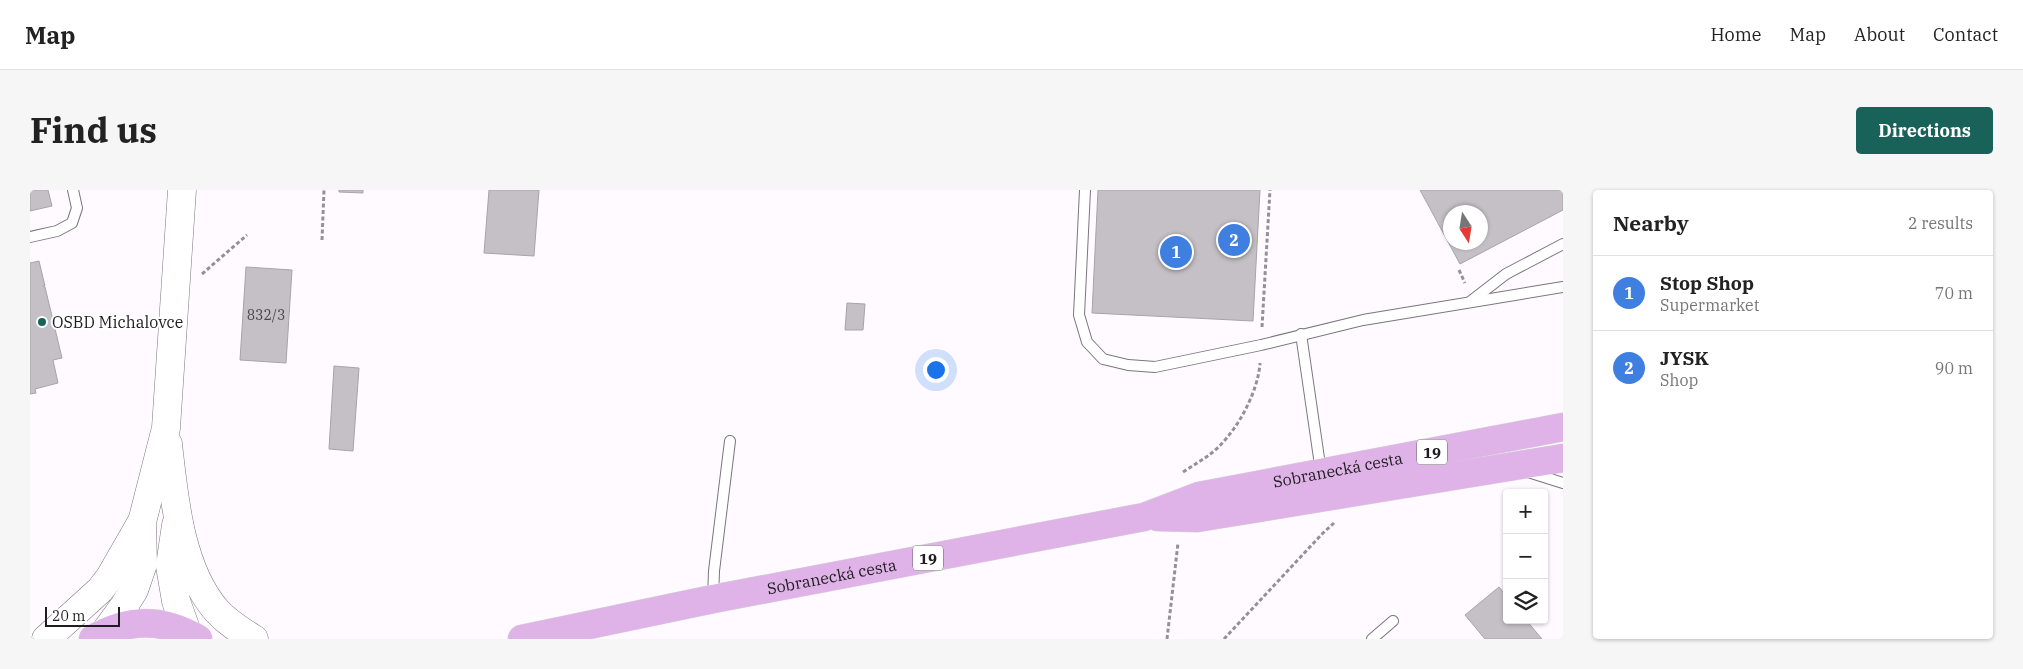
<!DOCTYPE html>
<meta charset="utf-8">
<style>
body{margin:0;font-family:"IBM Plex Serif",serif;background:#f6f6f6;color:#222}
.controls{position:absolute;right:15px;bottom:15px;display:grid;overflow:hidden;border-radius:5px;box-shadow:0 1px 4px #0004}
.controls button{width:45px;height:45px;display:grid;place-items:center;padding:0;border:0;border-bottom:1px solid #e0e0e0;background:#fff;color:#222;font:25px sans-serif}
.compass{position:absolute;left:1413px;top:15px;width:45px;height:45px;border-radius:50%;background:#fff;box-shadow:0 1px 4px #0004;rotate:168deg}
.scale{position:absolute;left:15px;bottom:12px;width:75px;box-sizing:border-box;padding-left:5px;border:2px solid #1f1d1f;border-top:0;font-size:14px;line-height:18px;white-space:nowrap;color:#1f1d1f;-webkit-text-stroke:4px #fff;paint-order:stroke}
.you{position:absolute;left:905px;top:179px;width:18px;height:18px;margin:-12px;border:4px solid #fff;border-radius:50%;background:#1a73e8;box-shadow:0 0 0 8px #1a73e833}
.badge{display:grid;place-items:center;width:32px;height:32px;border-radius:50%;background:#186259;color:#fff;font-size:16px;font-weight:700}
.pin{position:absolute;translate:-50% -50%;border:2px solid #fff;box-shadow:0 1px 5px #0006}
.list{margin:0;padding:0;list-style:none}
h2{display:flex;justify-content:space-between;align-items:center;height:65px;margin:0;padding:0 20px;font-size:21px}
h2 small{font-size:16px;font-weight:400;color:#767676}
.list li{display:grid;grid-template-columns:32px 1fr auto;gap:15px;align-items:center;box-sizing:border-box;height:75px;padding:0 20px;border-top:1px solid #e0e0e0}
.list b{display:block;font-size:19px;white-space:nowrap}
.list p{margin:0;font-size:16px;white-space:nowrap;color:#767676}
.list em{font-size:16px;font-style:normal;color:#767676}
.icon{flex:none;width:28px;height:28px;fill:none;stroke:currentColor;stroke-width:2;stroke-linecap:round;stroke-linejoin:round}
.map{position:relative;flex:none;width:1533px;height:449px;overflow:hidden;border-radius:5px}
header{display:flex;align-items:center;gap:30px;box-sizing:border-box;height:70px;padding:0 25px;background:#fff;border-bottom:1px solid #e0e0e0}
header strong{font-size:24px}
nav{display:flex;gap:28px;margin-inline-start:auto;font-size:18px}
.intro{display:flex;align-items:center;justify-content:space-between;box-sizing:border-box;height:120px;padding:0 30px}
h1{margin:0;font-size:35px}
.button{padding:12px 22px;border-radius:5px;background:#186259;color:#fff;font-size:18px;font-weight:700}
main{display:flex;gap:30px;padding:0 30px}
aside{flex:1;background:#fff;border-radius:5px;box-shadow:0 1px 4px #0004}
.map>svg:first-child{display:block}
</style>
<header>
<strong>Map</strong>
<nav><a>Home</a><a>Map</a><a>About</a><a>Contact</a></nav>
</header>
<div class="intro"><h1>Find us</h1><a class="button">Directions</a></div>
<main>
<div class="map">
<svg width="1533" height="449" viewBox="0 0 1533 449">
<rect width="100%" height="100%" fill="#fefaff"/>
<!-- building -->
<g fill="#c5c0c6" stroke="#a8a3a9" fill-rule="evenodd">
<polygon points="0,0 18,0 22,16 0,21"/>
<polygon points="309,0 333,0 333,3 309,2"/>
<polygon points="459,0 509,0 504,66 454,63"/>
<polygon points="1068,0 1230,0 1223,131 1062,123"/>
<path d="M1390 0H1533V20L1430 74ZM1420 22H1450V52H1420Z"/>
<polygon points="9,71 15,96 13,96 15,97 32,168 23,170 28,193 5,199 6,203 0,204 0,73"/>
<polygon points="216,77 262,80 256,173 210,170"/>
<polygon points="817,113 835,114 833,140 815,140"/>
<polygon points="304,176 329,178 323,261 299,259"/>
<polygon points="1469,397 1477,407 1477,430 1496,430 1512,449 1455,449 1435,425"/>
</g>
<g fill="none" stroke-linecap="round" stroke-linejoin="round">
<defs>
<g id="lane">
<polyline points="1055,0 1049,125 1057,152 1073,169 1098,175 1125,177 1231,155 1333,130 1533,97"/>
<polyline points="0,47 27,41 42,33 47,18 43,0"/>
<polyline points="1441,111 1476,84 1533,54"/>
<polyline points="1271,144 1291,282"/>
<polyline points="1498,282 1533,293"/>
<polyline points="683,408 684,381 700,251"/>
<polyline points="1342,449 1363,431"/>
</g>
<g id="secondary">
<path d="M138 254C144 307 150 379 187 421 198 433 211 441 224 449"/>
<polyline points="146,335 140,376 146,411 157,442"/>
<polyline points="75,442 94,416 104,400 113,374 112,332 136,238 152,0"/>
<polyline points="16,449 70,400 80,387 111,333"/>
</g>
<g id="primary">
<polyline points="1128,327 1167,328 1533,268"/>
<path d="M63 449C97 428 134 428 168 449"/>
<path id="s1" d="M492 449 683 409 1114 327 1169 306 1533 237"/>
</g>
</defs>
<!-- lane casing -->
<use href="#lane" stroke="#7b767c" stroke-width="12"/>
<!-- secondary casing -->
<use href="#secondary" stroke="#7b767c" stroke-width="29"/>
<!-- primary casing -->
<use href="#primary" stroke="#d7d6d7" stroke-width="29"/>
<!-- path -->
<g stroke="#949194" stroke-width="3" stroke-dasharray="4 2.5" stroke-linecap="butt">
<polyline points="292,50 294,0"/>
<polyline points="1429,80 1435,93"/>
<polyline points="172,84 217,45"/>
<polyline points="1232,137 1240,0"/>
<path d="M1153 282C1162 276 1171 271 1179 265 1204 247 1228 204 1230 173"/>
<polyline points="1137,449 1148,353"/>
<polyline points="1194,449 1293,343 1304,333"/>
</g>
<!-- lane -->
<use href="#lane" stroke="#fff" stroke-width="10"/>
<!-- secondary -->
<use href="#secondary" stroke="#fff" stroke-width="28"/>
<!-- primary -->
<use href="#primary" stroke="#dfb3e7" stroke-width="28"/>
</g>
<!-- markers -->
<circle fill="#186259" stroke="#fff" stroke-width="2" cx="12" cy="132" r="5"/>
<g text-anchor="middle" dominant-baseline="central" stroke-width="4" stroke-linejoin="round" paint-order="stroke">
<!-- number labels -->
<g font-size="14" fill="#484649">
<text x="236" y="125">832/3</text>
</g>
<!-- shield labels -->
<g fill="#fff" stroke="#626162" stroke-width="1">
<rect x="1387" y="249.5" width="30" height="25" rx="4"/>
<rect x="883" y="355.5" width="30" height="25" rx="4"/>
</g>
<g font-size="15" font-weight="bold" fill="#1f1d1f">
<text x="1402" y="262">19</text>
<text x="898" y="368">19</text>
</g>
<!-- poi labels -->
<g font-size="16" fill="#1f1d1f" stroke="#fff" text-anchor="start">
<text x="22" y="132">OSBD Michalovce</text>
</g>
<!-- street labels -->
<g font-size="16" fill="#1f1d1f" stroke="#fff">
<text stroke="none"><textPath href="#s1" startOffset="834">Sobranecká cesta</textPath></text>
<text stroke="none"><textPath href="#s1" startOffset="316">Sobranecká cesta</textPath></text>
</g>
</g>
</svg>
<div class="controls">
<button>+</button>
<button>−</button>
<button><svg class="icon" aria-label="layers" viewBox="0 0 24 24"><path d="M12 4l9 5-9 5-9-5zM3 14l9 5 9-5"/></svg></button>
</div>
<svg class="compass" viewBox="-18 -18 36 36"><path d="M0-13l5 13h-10z" fill="#e53935"/><path d="M0 13l5-13h-10z" fill="#767676"/></svg>
<div class="scale">20 m</div>
<div class="you"></div>
<div class="pin badge" style="left:1146px;top:62px;background:#3f7fe0">1</div>
<div class="pin badge" style="left:1204px;top:50px;background:#3f7fe0">2</div>
</div>
<aside>
<h2>Nearby<small>2 results</small></h2>
<ul class="list">
<li><span class="badge" style="background:#3f7fe0">1</span><div><b>Stop Shop</b><p>Supermarket</p></div><em>70 m</em></li>
<li><span class="badge" style="background:#3f7fe0">2</span><div><b>JYSK</b><p>Shop</p></div><em>90 m</em></li>
</ul>
</aside>
</main>
